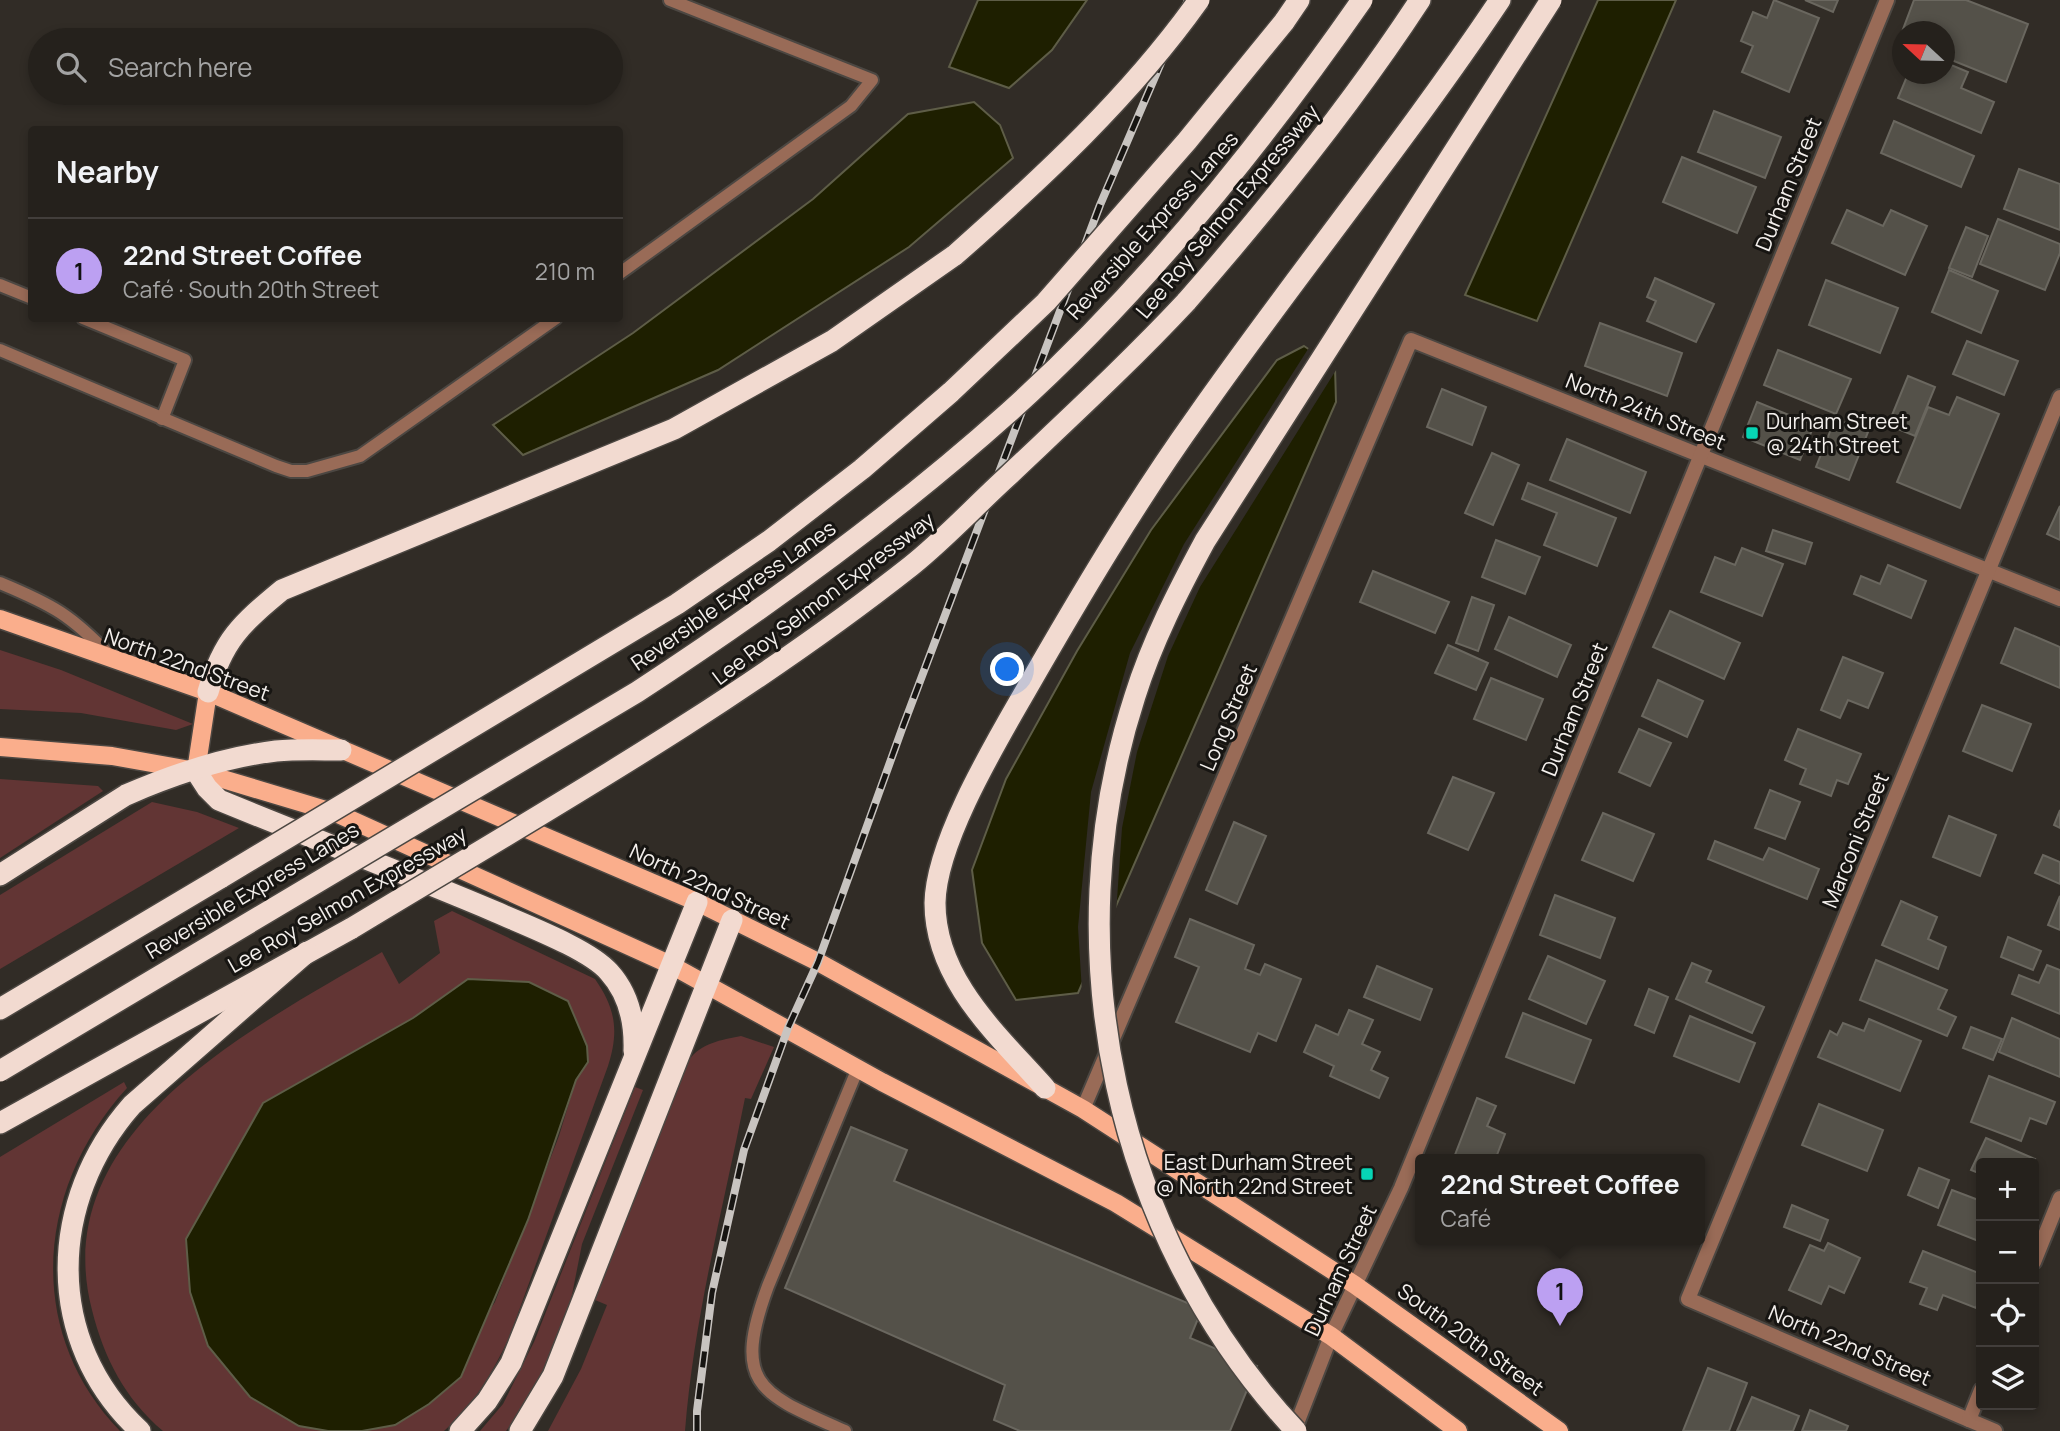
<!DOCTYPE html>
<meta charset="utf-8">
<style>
body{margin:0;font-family:Manrope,sans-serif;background:#312e29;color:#f1f3f6}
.controls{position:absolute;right:21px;bottom:21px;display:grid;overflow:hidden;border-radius:7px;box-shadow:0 4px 10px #0003}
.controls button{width:63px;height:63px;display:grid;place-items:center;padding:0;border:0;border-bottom:2px solid #423e3b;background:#25211c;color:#f1f3f6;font:35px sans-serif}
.compass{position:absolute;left:1892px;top:21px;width:63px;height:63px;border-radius:50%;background:#25211c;box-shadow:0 4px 10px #0003;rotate:292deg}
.you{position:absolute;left:1008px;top:670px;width:24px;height:24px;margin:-18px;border:5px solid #fff;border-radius:50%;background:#1a73e8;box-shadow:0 0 0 10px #1a73e833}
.badge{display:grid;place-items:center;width:46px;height:46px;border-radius:50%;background:#bca0f2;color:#111;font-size:23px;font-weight:700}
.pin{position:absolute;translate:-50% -58px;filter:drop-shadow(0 2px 4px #0008)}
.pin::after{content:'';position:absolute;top:37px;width:24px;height:21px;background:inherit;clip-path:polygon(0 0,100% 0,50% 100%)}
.popup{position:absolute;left:1415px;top:1154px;width:290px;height:91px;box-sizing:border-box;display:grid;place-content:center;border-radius:7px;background:#25211c;filter:drop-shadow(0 2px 5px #0005);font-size:23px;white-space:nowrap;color:#a3a3a3}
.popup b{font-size:26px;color:#f1f3f6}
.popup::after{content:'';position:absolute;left:50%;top:100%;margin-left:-14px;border:14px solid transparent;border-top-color:#25211c}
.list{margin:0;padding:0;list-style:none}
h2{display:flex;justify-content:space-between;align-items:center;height:91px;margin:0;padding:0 28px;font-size:30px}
h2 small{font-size:23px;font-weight:400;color:#a3a3a3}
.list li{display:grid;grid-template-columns:46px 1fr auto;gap:21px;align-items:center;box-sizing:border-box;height:105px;padding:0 28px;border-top:2px solid #423e3b}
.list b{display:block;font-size:26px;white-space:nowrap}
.list p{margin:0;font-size:23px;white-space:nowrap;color:#a3a3a3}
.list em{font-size:23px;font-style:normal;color:#a3a3a3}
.icon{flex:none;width:38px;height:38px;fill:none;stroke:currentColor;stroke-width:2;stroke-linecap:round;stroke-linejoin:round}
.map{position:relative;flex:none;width:2060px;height:1431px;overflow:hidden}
.search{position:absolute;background:#25211c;box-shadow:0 4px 10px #0003;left:28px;top:28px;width:595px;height:77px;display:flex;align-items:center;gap:18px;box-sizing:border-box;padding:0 24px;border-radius:38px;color:#a3a3a3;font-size:26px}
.panel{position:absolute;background:#25211c;box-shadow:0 4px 10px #0003;left:28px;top:126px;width:595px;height:196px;border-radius:7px}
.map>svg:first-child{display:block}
</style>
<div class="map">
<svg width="2060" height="1431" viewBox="0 0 2060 1431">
<rect width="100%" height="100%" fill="#312c26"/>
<!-- green -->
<g fill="#623534">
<polygon points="0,650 61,670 193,724 176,730 81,713 0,709"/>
<polygon points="0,779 98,786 103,791 0,858"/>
<polygon points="152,802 197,812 239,828 0,969 0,895"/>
<path d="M452 911 595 979C616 1009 619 1032 608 1066L509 1338C492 1373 474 1405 444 1431H362L395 1424 429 1404 495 1302 559 1136 576 1080 588 1062 468 979 413 1018 263 1103 299 1426 328 1431H163C125 1399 104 1358 92 1310 45 1130 256 1027 382 952L399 984 440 953 434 921Z"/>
<path d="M741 1036 774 1047 751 1099 745 1098C723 1209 694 1317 685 1431H548L581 1369 607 1305 595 1300 689 1060C701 1043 721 1040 741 1036Z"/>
<path d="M124 1082 127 1088C37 1186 23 1331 120 1431H0V1157Z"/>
<polygon points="635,1087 643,1090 582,1244 570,1305 549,1359 525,1405 506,1431 480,1431 503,1404 534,1342"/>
</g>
<!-- water -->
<g fill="#1e1f00" stroke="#5e5d47" stroke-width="2">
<polygon points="978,0 1087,0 1052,50 1009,88 949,67"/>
<polygon points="1598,0 1676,0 1537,321 1465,295"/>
<polygon points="974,102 1000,125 1013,158 909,247 718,370 523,455 493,425 633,333 813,199 908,114"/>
<polygon points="1304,346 1335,367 1336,402 1078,993 1016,1000 982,943 972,870 1006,779 1077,651 1151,530 1277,360"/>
<polygon points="468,979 529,982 568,1001 587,1046 588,1062 576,1080 528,1220 461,1377 429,1404 395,1425 362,1431 328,1431 299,1426 250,1397 208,1346 190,1292 186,1239 263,1103 413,1018"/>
</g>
<!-- pier -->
<polygon fill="#312c26" points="1310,346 1338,367 1200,587 1168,656 1137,752 1122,828 1116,914 1082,992 1078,927 1091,792 1130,653 1184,544"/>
<!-- building -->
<g fill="#545149" stroke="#6a675f" stroke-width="2">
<polygon points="1774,0 1819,18 1789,92 1742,72 1753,46 1741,41 1753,12 1767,18"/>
<polygon points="1805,0 1838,0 1833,12"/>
<polygon points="1914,0 1966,0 2028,24 2006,82 1944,57 1944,32 1902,32 1902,41 1899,40"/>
<polygon points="1944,62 1968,72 1961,88 1994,102 1981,133 1898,98 1908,74 1944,74"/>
<polygon points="1714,111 1781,137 1765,178 1698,152"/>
<polygon points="1894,121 1974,156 1961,187 1881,153"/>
<polygon points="1682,157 1756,187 1737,233 1663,202"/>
<polygon points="2019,169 2060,184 2060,230 2004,209"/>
<polygon points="1847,210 1883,226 1891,210 1927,226 1905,275 1832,243"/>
<polygon points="1998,219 2060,244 2060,253 2045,290 1980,264"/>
<polygon points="1966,227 1988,236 1972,277 1949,268"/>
<polygon points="1949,270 1998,291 1981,333 1932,312"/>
<polygon points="1655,278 1714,304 1696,342 1647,321 1656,301 1647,297"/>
<polygon points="1826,280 1898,308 1880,353 1809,325"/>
<polygon points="1600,323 1682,353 1667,396 1585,366"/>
<polygon points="1967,341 2018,361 2004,395 1953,374"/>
<polygon points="1778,350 1851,379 1836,414 1764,385"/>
<polygon points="1908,376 1935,387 1915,436 1888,425"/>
<polygon points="1442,389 1486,407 1472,445 1427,427"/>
<polygon points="1957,397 1999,414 1960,508 1897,482 1928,407 1949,415"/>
<polygon points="1757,402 1814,425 1800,460 1743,437"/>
<polygon points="1835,419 1868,432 1849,480 1816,467"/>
<polygon points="1567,439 1646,472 1630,513 1550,480"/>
<polygon points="1492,453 1519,465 1493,525 1465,513"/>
<polygon points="1528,483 1616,518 1597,566 1544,545 1557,513 1522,499"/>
<polygon points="2060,506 2060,540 2047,534"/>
<polygon points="1773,530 1812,543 1805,564 1766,551"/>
<polygon points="1496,540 1540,557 1525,594 1482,577"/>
<polygon points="1742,548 1783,564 1762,616 1701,592 1715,557 1735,565"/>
<polygon points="1888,565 1926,581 1911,618 1854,594 1861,576 1880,584"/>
<polygon points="1373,571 1449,602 1435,633 1360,602"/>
<polygon points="1472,597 1494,605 1478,651 1456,643"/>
<polygon points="1670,611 1740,643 1724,679 1653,647"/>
<polygon points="1509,617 1571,645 1557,677 1495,649"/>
<polygon points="2015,628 2060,647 2060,688 2001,663"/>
<polygon points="1448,645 1488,663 1476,690 1435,673"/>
<polygon points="1843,657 1883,673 1868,708 1848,700 1840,718 1821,710"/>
<polygon points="1491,678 1543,699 1526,740 1474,719"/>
<polygon points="1658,680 1703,701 1687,737 1642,716"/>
<polygon points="1982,705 2031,724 2012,771 1963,751"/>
<polygon points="1639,729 1671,743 1650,786 1619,772"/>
<polygon points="1798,729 1861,754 1848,784 1837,780 1831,796 1800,784 1806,769 1785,760"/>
<polygon points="1453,777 1494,793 1468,850 1428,833"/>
<polygon points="1770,790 1800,802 1785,839 1755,828"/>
<polygon points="2060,810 2060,828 2054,825"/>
<polygon points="1603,813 1654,834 1633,881 1582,860"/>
<polygon points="1949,816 1996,835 1980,876 1933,857"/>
<polygon points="1234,822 1266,836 1237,904 1206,890"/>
<polygon points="1715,841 1763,860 1769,848 1819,869 1807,899 1708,859"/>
<polygon points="2043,855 2060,862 2060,884 2035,873"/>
<polygon points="1555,895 1615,918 1600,958 1540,935"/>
<polygon points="2060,896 2060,930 2048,925"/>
<polygon points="1901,901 1937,917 1928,939 1946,947 1938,969 1882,945"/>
<polygon points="1190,919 1254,945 1245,969 1260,975 1265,964 1301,979 1276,1041 1258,1033 1250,1052 1176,1022 1199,967 1175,957"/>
<polygon points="2008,937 2041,951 2033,970 2001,957"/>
<polygon points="1548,956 1605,981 1586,1024 1529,999"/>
<polygon points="1876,960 1947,990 1938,1009 1956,1017 1947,1036 1860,1000"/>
<polygon points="1692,963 1711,971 1706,982 1764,1007 1752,1033 1676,999"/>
<polygon points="2047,965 2060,970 2060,1014 2012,994 2019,975 2039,983"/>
<polygon points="1377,966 1432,989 1420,1020 1364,997"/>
<polygon points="1649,989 1668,997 1654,1033 1635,1025"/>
<polygon points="1349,1010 1373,1020 1362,1044 1380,1052 1371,1070 1388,1078 1379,1098 1330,1076 1334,1066 1304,1052 1316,1025 1338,1035"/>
<polygon points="1523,1013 1591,1040 1574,1083 1506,1057"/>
<polygon points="1690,1016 1755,1043 1739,1082 1674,1056"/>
<polygon points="2012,1018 2060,1039 2060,1077 1999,1052"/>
<polygon points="1869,1019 1921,1041 1900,1091 1818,1057 1830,1031 1837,1035 1843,1023 1864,1031"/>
<polygon points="1971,1027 2002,1039 1993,1060 1963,1048"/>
<polygon points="1989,1076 2055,1102 2046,1124 2030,1118 2021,1141 1971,1122"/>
<polygon points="1477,1098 1496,1106 1487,1126 1505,1134 1495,1160 1453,1160"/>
<polygon points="1819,1104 1883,1130 1867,1171 1802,1145"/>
<polygon points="851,1127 907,1150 894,1181 1202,1309 1190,1338 1257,1366 1230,1431 1020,1431 994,1420 1005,1385 785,1288"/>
<polygon points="1986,1138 2035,1159 2033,1163 1981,1163 1981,1174 1971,1170"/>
<polygon points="1919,1168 1949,1180 1938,1208 1908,1195"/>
<polygon points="1952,1190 1981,1201 1981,1242 1938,1225"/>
<polygon points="1792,1205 1828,1220 1820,1241 1784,1227"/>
<polygon points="1828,1243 1860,1258 1844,1293 1829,1286 1821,1304 1789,1290 1810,1245 1824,1251"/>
<polygon points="1923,1251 1981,1274 1981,1294 1976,1308 1943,1295 1937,1310 1920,1304 1927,1288 1910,1282"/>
<polygon points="1708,1368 1747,1383 1729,1431 1683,1431"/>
<polygon points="1752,1397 1799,1416 1793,1431 1737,1431"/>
<polygon points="1810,1410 1848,1426 1846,1431 1802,1431"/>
</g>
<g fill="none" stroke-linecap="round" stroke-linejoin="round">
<defs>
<g id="service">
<polyline points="620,273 851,106 872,80 670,0"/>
<polyline points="0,285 32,298"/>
<polyline points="83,318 185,360 162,419"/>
<polyline points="0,350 276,466 291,471 307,471 360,456 556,318"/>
<path d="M0 583C53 605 71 615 111 657"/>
<path d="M845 1431C761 1394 731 1386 768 1286L858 1068"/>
</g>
<g id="minor">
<polyline points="1083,1109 1411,340 2060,599"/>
<polyline points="1969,1420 1688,1299 2060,397"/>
<polyline points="1294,1431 1331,1336 1401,1188 1887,0"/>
</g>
<g id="tertiary">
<polyline points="2034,1262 2060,1198"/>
<polyline points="1981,1390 1969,1420 1995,1431"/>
</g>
<g id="primary">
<polyline points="0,619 208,692 697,902 818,962 1083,1109 1355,1285 1559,1431"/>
<polyline points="0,747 112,756 196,771 336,813 671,965 882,1082 1116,1203 1331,1336 1458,1431"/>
<polyline points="196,771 208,692"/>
</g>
<g id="motorway">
<polyline points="1284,22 1299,0"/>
<path d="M1186 302C1270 206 1350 107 1420 0"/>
<path d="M208 692C223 640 241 624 282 590L674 429 832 341 955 255"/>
<path d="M196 771 207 788 219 800C311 838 404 873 496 912 525 925 589 949 609 972 629 994 635 1022 634 1051"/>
<path d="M0 875 126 795C172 775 226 757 276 751 298 749 320 750 341 750"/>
<polyline points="0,1009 222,877"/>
<path d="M1045 1088C998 1035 935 980 935 903 936 842 995 744 1026 690 1080 596 1135 503 1198 415 1296 275 1405 142 1500 0"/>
<polyline points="0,1123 352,928"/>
<path d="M140 1431C43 1341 48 1200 132 1105L307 952"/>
<polyline points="460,1431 487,1401 511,1363 697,902"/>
<polyline points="520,1431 553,1376 732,920"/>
</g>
</defs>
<!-- service casing -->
<use href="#service" stroke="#4c4742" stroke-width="16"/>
<!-- minor casing -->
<use href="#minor" stroke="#4c4742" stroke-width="18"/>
<!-- tertiary casing -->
<use href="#tertiary" stroke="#4c4742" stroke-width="18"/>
<!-- primary casing -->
<use href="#primary" stroke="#4c4742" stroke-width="21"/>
<!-- motorway casing -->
<use href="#motorway" stroke="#4c4742" stroke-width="24"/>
<!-- service -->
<use href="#service" stroke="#996b57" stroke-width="12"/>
<!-- minor -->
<use href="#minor" stroke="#996b57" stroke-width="14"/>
<!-- tertiary -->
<use href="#tertiary" stroke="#996b57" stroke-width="14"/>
<!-- primary -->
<use href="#primary" stroke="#faae8c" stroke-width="18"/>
<!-- motorway -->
<use href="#motorway" stroke="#f2dad0" stroke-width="21"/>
<defs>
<polyline id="rail" points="697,1431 697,1411 712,1293 744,1150 788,1028 818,962 902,729 1100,205 1188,0"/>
</defs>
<!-- rail casing -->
<use href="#rail" stroke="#c8c4c0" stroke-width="8"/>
<!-- rail -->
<use href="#rail" stroke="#171512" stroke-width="5" stroke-dasharray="16" stroke-linecap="butt"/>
<defs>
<g id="motorway-bridge">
<path d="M955 255C1043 177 1130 97 1199 0"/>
<polyline points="222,877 677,604 769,541 862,469 951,392 1046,302 1187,141 1284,22"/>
<path d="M352 928C542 813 736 704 911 566 946 538 975 506 1008 476 1068 419 1129 363 1186 302"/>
<path d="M0 1071 637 692C767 607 893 516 1008 413 1143 292 1259 148 1362 0"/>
<path d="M1296 1431C1114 1237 1053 948 1135 696 1152 642 1178 591 1205 541L1551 0"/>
</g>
</defs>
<!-- motorway-bridge casing -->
<use href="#motorway-bridge" stroke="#4c4742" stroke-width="24" stroke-linecap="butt"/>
<!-- motorway-bridge -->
<use href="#motorway-bridge" stroke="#f2dad0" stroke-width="21"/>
</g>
<!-- markers -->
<g fill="#07d5b5" stroke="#171512" stroke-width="2.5">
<rect x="1745" y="426" width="14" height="14" rx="3.5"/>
<rect x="1360" y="1167" width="14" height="14" rx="3.5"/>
</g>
<g text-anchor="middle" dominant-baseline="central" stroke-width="6" stroke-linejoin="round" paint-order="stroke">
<!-- street labels -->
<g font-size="21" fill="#f3efec" stroke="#171512">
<text transform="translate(1788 184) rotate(-68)">Durham Street</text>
<text transform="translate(1227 211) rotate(-50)">Lee Roy Selmon Expressway</text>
<text transform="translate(1152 225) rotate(-48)">Reversible Express Lanes</text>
<text transform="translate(1646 411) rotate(22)">North 24th Street</text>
<text transform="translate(733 595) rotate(-35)">Reversible Express Lanes</text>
<text transform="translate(823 598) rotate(-37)">Lee Roy Selmon Expressway</text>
<text transform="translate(187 664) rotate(20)">North 22nd Street</text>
<text transform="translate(1574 709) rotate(-68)">Durham Street</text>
<text transform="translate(1228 717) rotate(-67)">Long Street</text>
<text transform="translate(1855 840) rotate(-68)">Marconi Street</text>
<text transform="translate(710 886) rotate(25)">North 22nd Street</text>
<text transform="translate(252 890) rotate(-31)">Reversible Express Lanes</text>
<text transform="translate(347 899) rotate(-30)">Lee Roy Selmon Expressway</text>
<text transform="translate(1340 1270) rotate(-65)">Durham Street</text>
<text transform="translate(1471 1339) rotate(36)">South 20th Street</text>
<text transform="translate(1850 1345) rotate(23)">North 22nd Street</text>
</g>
<!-- poi labels -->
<g font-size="21" fill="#f3efec" stroke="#171512" text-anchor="start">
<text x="1766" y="421">Durham Street<tspan x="1766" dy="24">@ 24th Street</tspan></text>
<text x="1353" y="1162" text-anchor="end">East Durham Street<tspan x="1353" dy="24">@ North 22nd Street</tspan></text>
</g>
</g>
</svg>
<div class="controls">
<button>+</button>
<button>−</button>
<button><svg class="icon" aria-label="locate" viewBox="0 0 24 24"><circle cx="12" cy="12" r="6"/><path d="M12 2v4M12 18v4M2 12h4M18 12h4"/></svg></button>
<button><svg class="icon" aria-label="layers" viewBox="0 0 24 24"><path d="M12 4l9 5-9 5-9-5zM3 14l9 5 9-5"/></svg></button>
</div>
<svg class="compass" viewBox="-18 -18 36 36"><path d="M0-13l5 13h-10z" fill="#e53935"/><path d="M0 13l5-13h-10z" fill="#a3a3a3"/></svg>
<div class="you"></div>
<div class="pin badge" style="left:1560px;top:1326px">1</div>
<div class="popup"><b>22nd Street Coffee</b>Café</div>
<div class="search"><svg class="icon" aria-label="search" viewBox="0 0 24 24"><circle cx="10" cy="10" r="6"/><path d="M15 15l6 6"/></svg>Search here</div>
<section class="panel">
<h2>Nearby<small></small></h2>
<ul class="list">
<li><span class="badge">1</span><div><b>22nd Street Coffee</b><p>Café · South 20th Street</p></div><em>210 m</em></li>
</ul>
</section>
</div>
